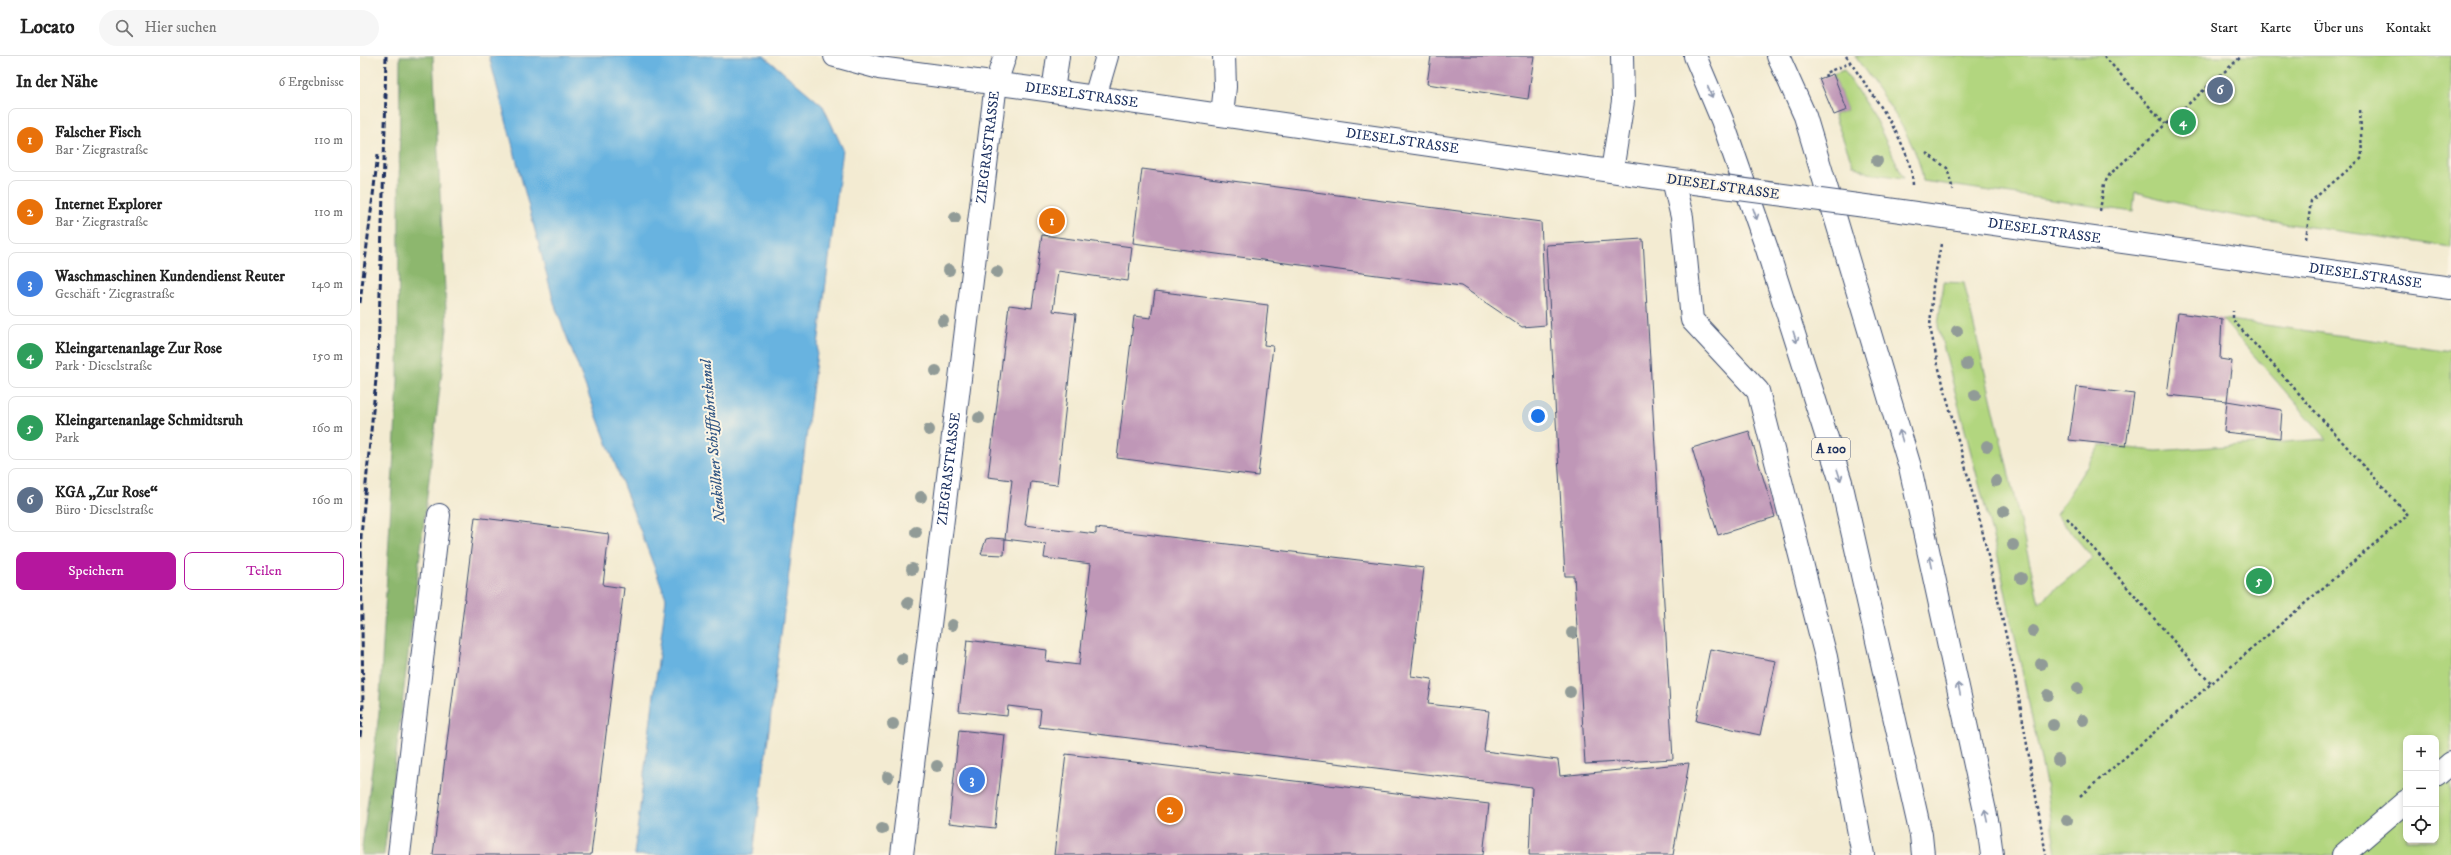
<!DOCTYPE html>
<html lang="de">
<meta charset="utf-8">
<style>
body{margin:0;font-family:"IM FELL DW Pica",serif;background:#f6f6f6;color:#222}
.controls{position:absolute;right:12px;bottom:12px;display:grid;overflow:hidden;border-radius:8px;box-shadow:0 2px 6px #0003}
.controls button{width:36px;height:36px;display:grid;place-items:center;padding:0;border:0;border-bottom:1px solid #e0e0e0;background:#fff;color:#222;font:20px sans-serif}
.you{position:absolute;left:1178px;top:360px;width:14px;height:14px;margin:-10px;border:3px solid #fff;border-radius:50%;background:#1a73e8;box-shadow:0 0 0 6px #1a73e833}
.badge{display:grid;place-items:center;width:26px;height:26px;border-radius:50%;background:#b5179e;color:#fff;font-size:13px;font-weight:700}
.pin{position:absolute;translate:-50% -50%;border:2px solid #fff;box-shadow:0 1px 4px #0006}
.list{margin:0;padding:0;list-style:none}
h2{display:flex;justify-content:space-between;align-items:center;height:52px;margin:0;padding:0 16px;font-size:17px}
h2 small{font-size:13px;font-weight:400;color:#767676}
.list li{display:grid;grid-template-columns:26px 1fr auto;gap:12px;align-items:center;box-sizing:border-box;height:64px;margin:0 8px 8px;padding:0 8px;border:1px solid #e0e0e0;border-radius:8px}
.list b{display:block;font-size:15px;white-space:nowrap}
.list p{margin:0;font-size:13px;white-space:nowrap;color:#767676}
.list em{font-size:13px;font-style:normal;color:#767676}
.actions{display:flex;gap:8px;padding:12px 16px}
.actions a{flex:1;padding:9px 0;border:1px solid #b5179e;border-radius:8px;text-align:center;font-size:14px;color:#b5179e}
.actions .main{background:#b5179e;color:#fff}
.icon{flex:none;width:22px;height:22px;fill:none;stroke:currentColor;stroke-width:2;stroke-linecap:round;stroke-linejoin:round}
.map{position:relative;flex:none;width:2091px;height:799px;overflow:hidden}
header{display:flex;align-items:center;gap:24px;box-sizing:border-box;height:56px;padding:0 20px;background:#fff;border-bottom:1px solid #e0e0e0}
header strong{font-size:19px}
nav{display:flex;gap:22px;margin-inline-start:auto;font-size:14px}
.search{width:280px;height:36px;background:#f6f6f6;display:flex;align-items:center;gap:10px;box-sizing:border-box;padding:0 14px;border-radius:22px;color:#767676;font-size:15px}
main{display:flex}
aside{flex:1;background:#fff}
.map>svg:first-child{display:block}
</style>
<header>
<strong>Locato</strong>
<div class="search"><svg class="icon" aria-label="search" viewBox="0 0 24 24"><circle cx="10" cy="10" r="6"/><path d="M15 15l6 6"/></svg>Hier suchen</div>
<nav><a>Start</a><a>Karte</a><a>Über uns</a><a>Kontakt</a></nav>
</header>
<main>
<aside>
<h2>In der Nähe<small>6 Ergebnisse</small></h2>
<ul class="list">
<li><span class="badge" style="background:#e8710a">1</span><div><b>Falscher Fisch</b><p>Bar · Ziegrastraße</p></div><em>110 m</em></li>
<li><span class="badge" style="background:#e8710a">2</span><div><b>Internet Explorer</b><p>Bar · Ziegrastraße</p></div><em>110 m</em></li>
<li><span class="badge" style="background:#3f7fe0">3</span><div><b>Waschmaschinen Kundendienst Reuter</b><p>Geschäft · Ziegrastraße</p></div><em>140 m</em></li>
<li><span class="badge" style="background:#2e9e5b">4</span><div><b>Kleingartenanlage Zur Rose</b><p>Park · Dieselstraße</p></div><em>150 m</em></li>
<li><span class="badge" style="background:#2e9e5b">5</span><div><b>Kleingartenanlage Schmidtsruh</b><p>Park</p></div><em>160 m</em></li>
<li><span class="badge" style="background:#5c6f8a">6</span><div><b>KGA „Zur Rose“</b><p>Büro · Dieselstraße</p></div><em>160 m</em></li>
</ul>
<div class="actions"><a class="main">Speichern</a><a>Teilen</a></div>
</aside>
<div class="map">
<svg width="2091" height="799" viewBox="0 0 2091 799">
<rect width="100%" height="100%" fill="#fcf5e5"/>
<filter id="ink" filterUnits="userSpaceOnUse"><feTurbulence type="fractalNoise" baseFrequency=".025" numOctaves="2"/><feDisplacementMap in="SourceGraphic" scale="8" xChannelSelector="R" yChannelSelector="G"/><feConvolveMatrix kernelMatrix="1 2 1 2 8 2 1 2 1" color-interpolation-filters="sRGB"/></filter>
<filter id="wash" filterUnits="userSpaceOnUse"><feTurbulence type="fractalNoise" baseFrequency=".012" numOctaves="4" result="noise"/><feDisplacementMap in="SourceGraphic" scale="16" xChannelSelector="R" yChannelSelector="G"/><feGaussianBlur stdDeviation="0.9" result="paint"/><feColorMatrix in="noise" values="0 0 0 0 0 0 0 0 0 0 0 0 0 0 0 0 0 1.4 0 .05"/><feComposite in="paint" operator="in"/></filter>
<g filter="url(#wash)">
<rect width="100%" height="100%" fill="#f3ebd2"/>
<!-- green -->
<g fill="#b2d67f" stroke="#66826e" fill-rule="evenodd">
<path d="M1495 0H2091V191L1887 162 1841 153 1775 136 1773 156 1563 125C1559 85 1517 33 1495 0Z"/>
<polygon points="1484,14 1514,61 1544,122 1508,117 1493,109 1474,59 1487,54 1473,18"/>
<path d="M1583 226 1604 227 1679 547 1733 502 1696 459 1740 389 1796 395 1967 383 1862 263 2091 295V799H1696L1686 728 1638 501 1578 270ZM2046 682H2076V784H2046Z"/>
</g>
<!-- forest -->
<polygon fill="#8db76e" stroke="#547366" points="40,0 73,0 87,273 24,799 1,799 19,657 38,326"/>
<!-- water -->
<polygon fill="#67b3e0" stroke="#41719f" points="129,0 404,0 463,50 483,93 393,799 274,799 306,542 195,250"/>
<g id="blocks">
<!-- building -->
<g fill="#bf97b7">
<polygon points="1071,0 1174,0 1168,43 1067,28"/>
<polygon points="1473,18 1487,54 1474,59 1459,23"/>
<polygon points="782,113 1181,166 1186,269 1162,271 1101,230 773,187"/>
<polygon points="682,179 772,191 768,225 698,215 693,255 716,258 697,429 671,426 665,469 736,478 736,472 1064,512 1051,620 1072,623 1068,648 1129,655 1124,695 1198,704 1200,720 1329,707 1313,799 1169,799 1172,731 679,671 681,654 648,650 647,660 599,655 607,584 687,594 686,605 719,609 731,508 684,502 686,488 645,483 652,424 628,421 649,249 672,252"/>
<polygon points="1283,183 1313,703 1225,708 1214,520 1205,520 1186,189"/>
<polygon points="795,235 908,249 904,289 913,290 898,420 757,402 774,260 791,262"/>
<polygon points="1818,257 1862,263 1860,303 1872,305 1867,345 1922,354 1920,382 1864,376 1867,345 1807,339"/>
<polygon points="1717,331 1774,338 1766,390 1709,384"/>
<polygon points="1389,375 1415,461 1358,479 1332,392"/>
<polygon points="115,461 249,478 243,529 264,532 231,799 73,799"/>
<polygon points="631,482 645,483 644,499 621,498 626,483"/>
<polygon points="1350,593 1416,605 1400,679 1336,665"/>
<polygon points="599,674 645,679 635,772 589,767"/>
<polygon points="706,698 1129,748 1123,799 694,799"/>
</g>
</g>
</g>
<g filter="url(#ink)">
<use href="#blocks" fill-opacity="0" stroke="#3b4b6f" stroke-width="1"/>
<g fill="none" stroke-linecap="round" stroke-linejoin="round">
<defs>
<g id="minor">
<path id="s1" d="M475 0 519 12 693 35 1334 127"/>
<polyline points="693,35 698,0"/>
<polyline points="735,41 747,0"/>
<polyline points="862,59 865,31 864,0"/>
<polyline points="1252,115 1263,45 1262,0"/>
<polyline points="1313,124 1322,161 1332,264 1398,335 1466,601 1503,799"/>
<path id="s2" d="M1520 152 2091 232"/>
<polyline points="2076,720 2091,707"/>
<polyline points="39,799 79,459"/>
<path id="s3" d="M542 799 636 27 645 0"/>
<polyline points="1983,799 2046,745"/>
</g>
<g id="highway">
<polyline points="1335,0 1362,64 1407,193 1481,426 1561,779 1563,799"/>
<polyline points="1418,0 1445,60 1550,411 1628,769 1632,799"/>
</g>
</defs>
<!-- minor casing -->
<use href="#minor" stroke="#3b4b6f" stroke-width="24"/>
<!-- highway casing -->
<use href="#highway" stroke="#3b4b6f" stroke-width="24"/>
<!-- path -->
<g stroke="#3b4b6f" stroke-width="2.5" stroke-dasharray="3 3" stroke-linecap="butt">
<path d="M1486 0C1510 36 1552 87 1553 130"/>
<polyline points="1744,0 1805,68"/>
<polyline points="1466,21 1465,17 1490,7"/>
<polyline points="1566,97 1587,112 1593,134"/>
<polyline points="1740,155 1744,128 1750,118 1882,0"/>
<polyline points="1946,183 1951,145 2002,102 2000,52"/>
<polyline points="1581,188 1573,230 1570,271 1578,309 1621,469 1655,619 1686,799"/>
<polyline points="1707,462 1851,628"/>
<polyline points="1720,740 2048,459 1873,264 1873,255"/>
</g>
<!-- minor -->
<use href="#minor" stroke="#fff" stroke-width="22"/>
<!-- highway -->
<use href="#highway" stroke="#fff" stroke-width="22"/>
<!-- rail -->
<g stroke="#1b2f5e" stroke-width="3" stroke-dasharray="6 3" stroke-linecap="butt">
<polyline points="25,42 26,0"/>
<polyline points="0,247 18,98"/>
<polyline points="0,681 3,655 1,480 18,302 26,38"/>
</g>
<defs>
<polyline id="minor-bridge" points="1334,127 1520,152"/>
</defs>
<!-- minor-bridge casing -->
<use href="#minor-bridge" stroke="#3b4b6f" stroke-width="24" stroke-linecap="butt"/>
<!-- minor-bridge -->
<use href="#minor-bridge" stroke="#fff" stroke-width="22"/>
</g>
<!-- trees -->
<g fill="#919b97">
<circle cx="1517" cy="105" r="6"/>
<circle cx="595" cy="162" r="6"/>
<circle cx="589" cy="214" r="6"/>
<circle cx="637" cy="216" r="6"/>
<circle cx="583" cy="265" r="6"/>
<circle cx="1597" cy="275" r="6"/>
<circle cx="1607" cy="308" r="6"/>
<circle cx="576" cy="315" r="6"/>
<circle cx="1615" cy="339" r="6"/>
<circle cx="619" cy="362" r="6"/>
<circle cx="569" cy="374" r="6"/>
<circle cx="1627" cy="390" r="6"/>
<circle cx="1636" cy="425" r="6"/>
<circle cx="561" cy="441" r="6"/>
<circle cx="1644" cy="455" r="6"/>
<circle cx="556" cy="476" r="6"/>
<circle cx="1653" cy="489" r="6"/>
<circle cx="552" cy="513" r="6"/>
<circle cx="1661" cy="522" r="6"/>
<circle cx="548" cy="547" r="6"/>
<circle cx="592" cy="569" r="6"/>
<circle cx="1673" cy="575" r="6"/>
<circle cx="1212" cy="577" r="6"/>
<circle cx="542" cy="603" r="6"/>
<circle cx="1681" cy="608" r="6"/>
<circle cx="1718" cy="632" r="6"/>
<circle cx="1210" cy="636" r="6"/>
<circle cx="1688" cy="639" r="6"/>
<circle cx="1723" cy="664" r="6"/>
<circle cx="533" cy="668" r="6"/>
<circle cx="1693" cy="669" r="6"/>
<circle cx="1698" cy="704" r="6"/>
<circle cx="577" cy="710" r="6"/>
<circle cx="528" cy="721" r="6"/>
<circle cx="1707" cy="764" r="6"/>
<circle cx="522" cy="773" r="6"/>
</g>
<!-- one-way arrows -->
<defs><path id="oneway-shaft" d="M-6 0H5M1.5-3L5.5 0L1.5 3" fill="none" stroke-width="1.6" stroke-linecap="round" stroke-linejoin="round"/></defs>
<g stroke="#8d97ae">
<use href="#oneway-shaft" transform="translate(1350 36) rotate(67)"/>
<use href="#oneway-shaft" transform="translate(1395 158) rotate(71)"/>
<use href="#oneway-shaft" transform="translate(1435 281) rotate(72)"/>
<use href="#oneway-shaft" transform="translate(1541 380) rotate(-106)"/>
<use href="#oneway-shaft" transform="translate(1479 419) rotate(72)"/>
<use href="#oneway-shaft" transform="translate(1571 506) rotate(-102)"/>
<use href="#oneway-shaft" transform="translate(1599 633) rotate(-102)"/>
<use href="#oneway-shaft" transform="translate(1626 760) rotate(-102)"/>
</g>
</g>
<g text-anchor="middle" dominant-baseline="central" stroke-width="4" stroke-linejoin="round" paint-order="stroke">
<!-- shield labels -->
<rect fill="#fcf5e5" stroke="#5e6a86" stroke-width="1" x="1452" y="382" width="38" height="22" rx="3"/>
<g font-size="13" font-weight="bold" fill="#1b2f5e">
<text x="1471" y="393">A 100</text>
</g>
<!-- street labels -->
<g font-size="14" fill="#1b2f5e" stroke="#fcf5e5">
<text stroke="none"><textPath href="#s1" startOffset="250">DIESELSTRASSE</textPath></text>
<text stroke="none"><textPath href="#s1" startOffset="574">DIESELSTRASSE</textPath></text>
<text stroke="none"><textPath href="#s3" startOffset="713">ZIEGRASTRASSE</textPath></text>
<text transform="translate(1363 131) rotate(8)">DIESELSTRASSE</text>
<text stroke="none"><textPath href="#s2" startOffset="166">DIESELSTRASSE</textPath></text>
<text stroke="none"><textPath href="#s2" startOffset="490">DIESELSTRASSE</textPath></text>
<text stroke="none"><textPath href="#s3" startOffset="389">ZIEGRASTRASSE</textPath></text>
</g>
<!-- water labels -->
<g font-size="15" font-style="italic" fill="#325785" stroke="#fcf5e5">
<text transform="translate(353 385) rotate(-95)">Neuköllner Schifffahrtskanal</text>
</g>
</g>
</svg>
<div class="controls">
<button>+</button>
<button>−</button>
<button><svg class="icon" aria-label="locate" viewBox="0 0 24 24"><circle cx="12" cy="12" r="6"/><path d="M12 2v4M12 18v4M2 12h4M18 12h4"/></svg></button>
</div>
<div class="you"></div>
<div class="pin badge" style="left:692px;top:165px;background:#e8710a">1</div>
<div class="pin badge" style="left:810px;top:754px;background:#e8710a">2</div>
<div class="pin badge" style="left:612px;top:724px;background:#3f7fe0">3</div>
<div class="pin badge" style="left:1823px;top:66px;background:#2e9e5b">4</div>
<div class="pin badge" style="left:1899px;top:525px;background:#2e9e5b">5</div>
<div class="pin badge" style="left:1860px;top:34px;background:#5c6f8a">6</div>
</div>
</main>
